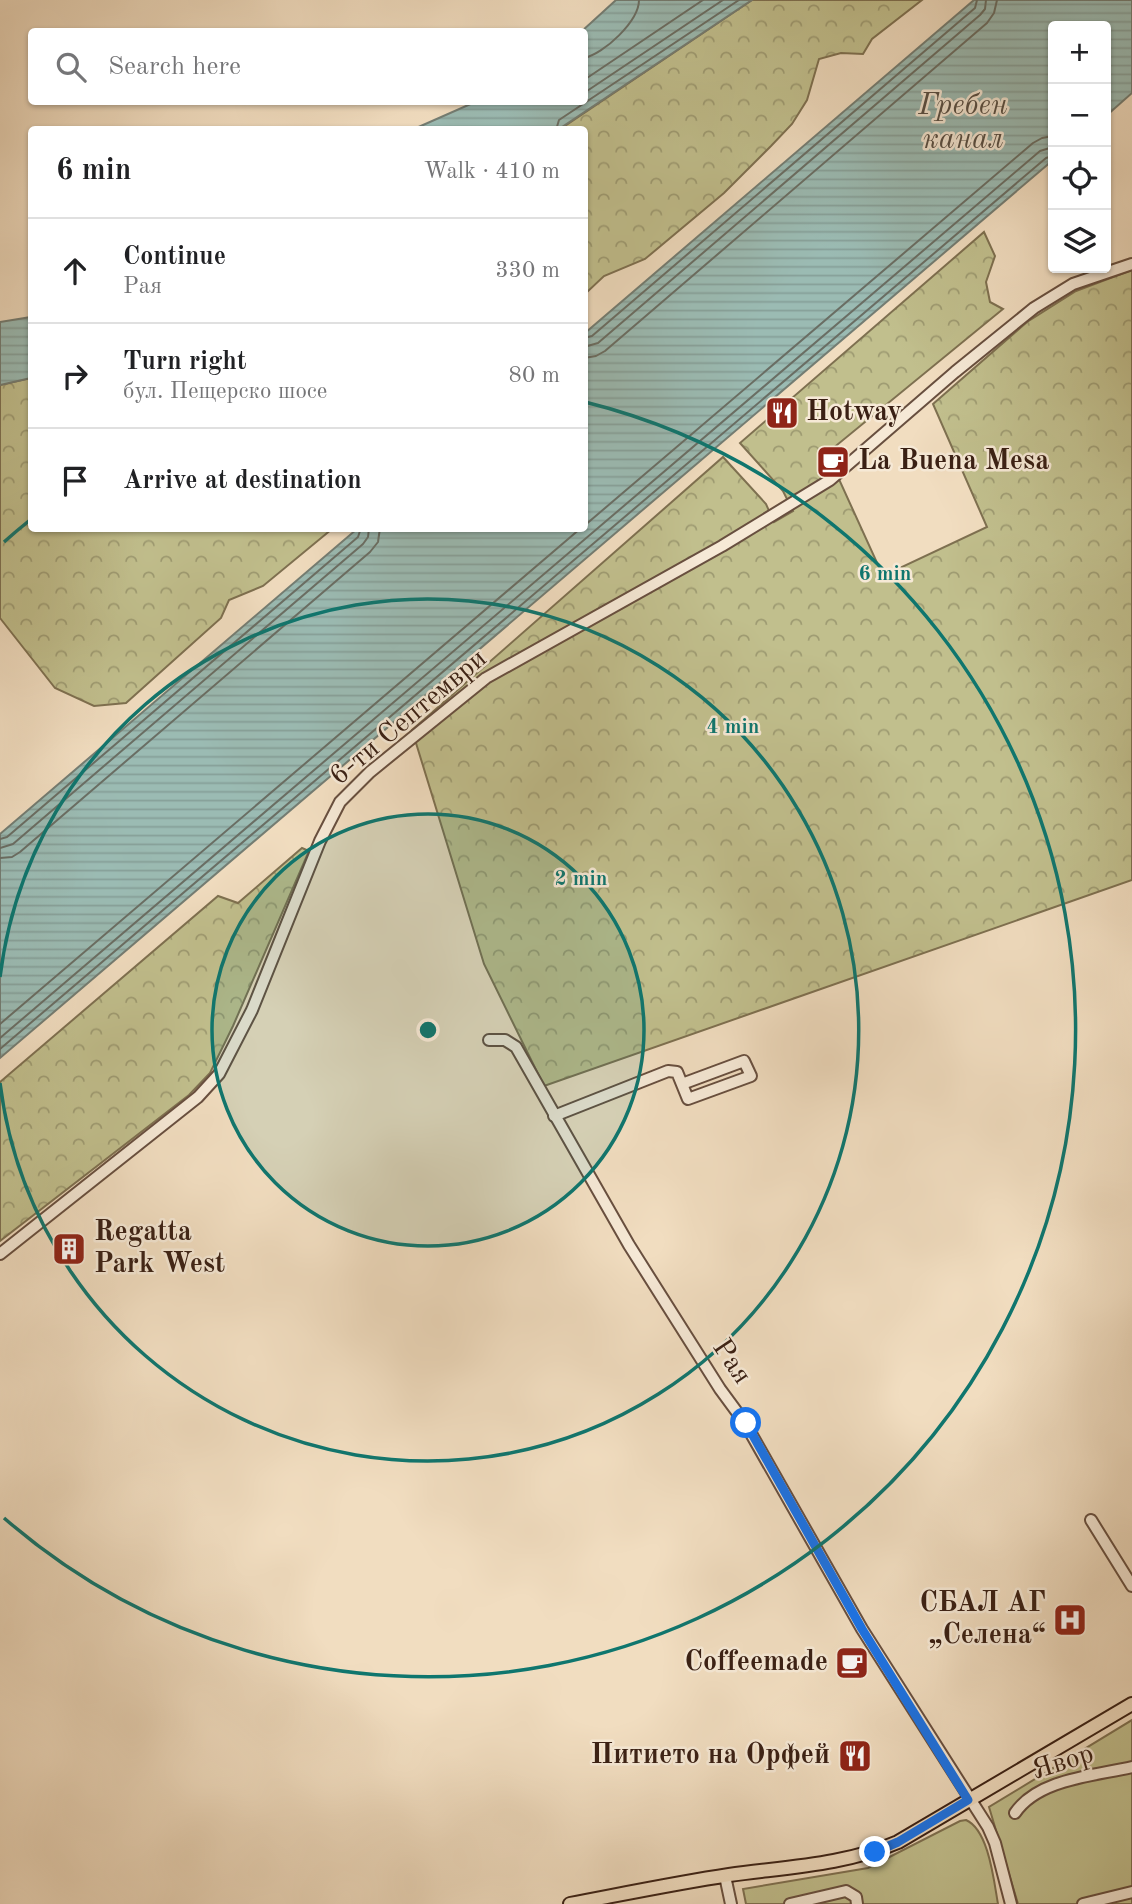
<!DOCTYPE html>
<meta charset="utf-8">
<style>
body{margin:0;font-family:"Old Standard TT",serif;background:#f2f2f2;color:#202124}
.controls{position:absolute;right:21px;top:21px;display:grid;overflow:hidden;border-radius:7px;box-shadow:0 2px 5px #0004}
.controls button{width:63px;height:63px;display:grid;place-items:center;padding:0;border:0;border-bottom:2px solid #e0e0e0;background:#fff;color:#202124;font:35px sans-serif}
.stop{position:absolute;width:21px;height:21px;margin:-16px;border:5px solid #1a73e8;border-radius:50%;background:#fff}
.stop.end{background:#1a73e8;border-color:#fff;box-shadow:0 2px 7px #0008}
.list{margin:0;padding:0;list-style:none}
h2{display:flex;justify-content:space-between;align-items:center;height:91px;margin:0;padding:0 28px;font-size:30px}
h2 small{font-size:23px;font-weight:400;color:#757577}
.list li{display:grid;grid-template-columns:46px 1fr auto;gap:21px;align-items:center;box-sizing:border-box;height:105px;padding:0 28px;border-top:2px solid #e0e0e0}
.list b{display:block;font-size:26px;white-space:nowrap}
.list p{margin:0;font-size:23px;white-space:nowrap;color:#757577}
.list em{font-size:23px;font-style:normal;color:#757577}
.icon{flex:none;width:38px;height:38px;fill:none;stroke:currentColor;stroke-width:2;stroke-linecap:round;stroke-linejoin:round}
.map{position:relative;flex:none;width:1132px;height:1904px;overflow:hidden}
.search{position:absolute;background:#fff;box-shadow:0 2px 5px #0004;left:28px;top:28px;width:560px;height:77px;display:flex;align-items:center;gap:18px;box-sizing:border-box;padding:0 24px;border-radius:7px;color:#757577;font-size:26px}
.panel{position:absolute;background:#fff;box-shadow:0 2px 5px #0004;left:28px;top:126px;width:560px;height:406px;border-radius:7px}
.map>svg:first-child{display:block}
</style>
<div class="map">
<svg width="1132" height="1904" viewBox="0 0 1132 1904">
<defs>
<pattern id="forest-crowns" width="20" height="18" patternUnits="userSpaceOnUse" patternTransform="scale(1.75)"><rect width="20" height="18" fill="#c1bf8d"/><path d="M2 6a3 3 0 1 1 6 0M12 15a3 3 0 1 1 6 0" fill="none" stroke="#9e9b72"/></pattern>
<pattern id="water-rules" width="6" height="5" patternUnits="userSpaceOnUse" patternTransform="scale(1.75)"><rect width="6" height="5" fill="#9bbbb3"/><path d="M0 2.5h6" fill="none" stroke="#86a099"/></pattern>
</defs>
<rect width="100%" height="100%" fill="#f1ddc0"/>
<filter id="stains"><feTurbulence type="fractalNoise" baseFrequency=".00286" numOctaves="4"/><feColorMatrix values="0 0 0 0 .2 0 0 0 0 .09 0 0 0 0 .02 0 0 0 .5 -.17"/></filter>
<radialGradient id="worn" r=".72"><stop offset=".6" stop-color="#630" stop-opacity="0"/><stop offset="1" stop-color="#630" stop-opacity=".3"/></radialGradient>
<!-- green -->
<g fill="#c1bf8d" stroke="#7e7050" stroke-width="2">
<polygon points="1132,1720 1132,1904 1018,1904 989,1807"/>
<path d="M966 1820C989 1830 994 1882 998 1904H746L743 1889 868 1868 960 1821Z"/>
</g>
<!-- forest -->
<g fill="url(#forest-crowns)" stroke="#7e7050" stroke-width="2">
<polygon points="752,0 922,0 872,39 863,54 841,53 819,59 807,100 792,124 771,146 724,193 645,259 604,276 585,294 584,130 559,130"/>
<polygon points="984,232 995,256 986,282 990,302 1003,309 821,458 838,477 883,576 987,527 933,404 1027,322 1076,291 1132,270 1132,880 544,1086 484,964 412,730 723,457 766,504 774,522 793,511 783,491 740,443"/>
<polygon points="31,378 32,528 332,529 263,586 229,600 221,618 126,703 94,706 55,688 0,618 0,385"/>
<polygon points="302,848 309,851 233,1026 210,1073 189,1095 0,1241 0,1082 218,896 238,903"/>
</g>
<!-- water -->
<g fill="url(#water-rules)" stroke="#747d73" stroke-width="2">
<polygon points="616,0 752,0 559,129 414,129 475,102 584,102 584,32 582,31"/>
<polygon points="974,0 1132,0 1132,93 1106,116 1106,26 1053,26 1053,160 0,1058 0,834 357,529 584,528 585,333"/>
<polygon points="31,317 31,378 0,385 0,322"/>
</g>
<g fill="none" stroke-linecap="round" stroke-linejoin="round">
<!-- shore -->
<g stroke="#6a6e64" stroke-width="2">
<path d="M584 58C604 54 639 21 639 0"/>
<polyline points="584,80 703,0"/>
<polyline points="584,93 723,0"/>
<polyline points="556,130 559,120 739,0"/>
<polyline points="584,338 592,336 975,8 977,0"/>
<polyline points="584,347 598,343 980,15 985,9 986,0"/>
<polyline points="584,358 596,356 605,351 987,23 994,13 997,0"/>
<polyline points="584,526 1033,143 1042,138 1053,136"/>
<polyline points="0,839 7,837 358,537 361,528"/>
<polyline points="0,848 13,844 363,544 368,537 369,528"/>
<polyline points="0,858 12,857 20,852 370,552 378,542 380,528"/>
<polyline points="0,1024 581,528"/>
<polyline points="0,1038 1040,151 1053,147"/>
<polyline points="0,1049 1046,158 1053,156"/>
</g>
<defs>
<g id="minor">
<polyline points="489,1040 505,1040 516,1047 629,1245 720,1389 745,1423 862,1629 988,1827 995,1843 1011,1904"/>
<polyline points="554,1116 668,1071 677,1072 688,1099 751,1076 744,1061 682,1084"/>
<polyline points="0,1254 198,1097 219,1074 252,1010 320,841 340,802 370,772 486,678 722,546 830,480 955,372 1034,308 1073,284 1132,264"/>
<polyline points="1091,1520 1132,1586"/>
<path d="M1015 1813C1038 1779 1093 1776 1132 1767"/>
<polyline points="725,1876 731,1904"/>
<polyline points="790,1904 846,1891 856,1897 857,1904"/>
<polyline points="1083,1904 1132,1892"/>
</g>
<path id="major" d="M570 1904C623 1894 676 1883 729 1875 786 1867 845 1865 898 1842L1132 1704"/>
</defs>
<!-- minor casing -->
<use href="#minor" stroke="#684f3f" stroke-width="14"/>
<!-- major casing -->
<use href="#major" stroke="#3a2014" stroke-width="16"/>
<!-- minor -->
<use href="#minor" stroke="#f6e9d6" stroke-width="10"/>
<!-- major -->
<use href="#major" stroke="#f1ddc0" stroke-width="12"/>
</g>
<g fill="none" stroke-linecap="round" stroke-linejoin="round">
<!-- route -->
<polyline stroke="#1a73e8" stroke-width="9" points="746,1423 862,1629 968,1800 898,1842 875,1852"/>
</g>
<!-- distance rings -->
<circle cx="428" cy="1030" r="216" fill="#0f766e" fill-opacity=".12"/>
<g fill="none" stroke="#0f766e" stroke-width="3.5">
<circle cx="428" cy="1030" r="216"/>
<path d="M0 977A431 431 0 1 1 0 1083"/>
<path d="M4 542A647 647 0 0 1 30 520M585 402A647 647 0 1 1 4 1518"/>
</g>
<!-- icons -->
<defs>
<symbol id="restaurant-square" viewBox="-11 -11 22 22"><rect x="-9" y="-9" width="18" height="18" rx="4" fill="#8f2418" stroke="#f6e9d6"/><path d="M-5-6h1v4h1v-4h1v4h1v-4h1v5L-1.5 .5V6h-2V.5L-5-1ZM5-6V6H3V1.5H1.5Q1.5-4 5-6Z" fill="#fff"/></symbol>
<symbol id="cafe-square" viewBox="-11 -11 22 22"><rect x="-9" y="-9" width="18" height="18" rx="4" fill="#8f2418" stroke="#f6e9d6"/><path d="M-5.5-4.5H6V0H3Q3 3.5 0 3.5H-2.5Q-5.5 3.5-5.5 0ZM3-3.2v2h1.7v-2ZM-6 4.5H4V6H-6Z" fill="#fff"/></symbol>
<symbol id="building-square" viewBox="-11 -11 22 22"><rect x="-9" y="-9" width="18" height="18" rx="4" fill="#8f2418" stroke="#f6e9d6"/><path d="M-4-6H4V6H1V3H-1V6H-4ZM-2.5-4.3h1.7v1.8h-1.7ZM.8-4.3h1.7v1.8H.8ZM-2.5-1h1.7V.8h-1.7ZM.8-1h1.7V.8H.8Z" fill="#fff"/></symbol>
<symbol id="hospital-square" viewBox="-11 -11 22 22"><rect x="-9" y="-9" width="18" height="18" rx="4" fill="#8f2418" stroke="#f6e9d6"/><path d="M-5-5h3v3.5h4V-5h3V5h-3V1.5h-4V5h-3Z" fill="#fff"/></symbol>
</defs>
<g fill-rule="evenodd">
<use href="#restaurant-square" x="763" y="394" width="38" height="38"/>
<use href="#cafe-square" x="814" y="443" width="38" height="38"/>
<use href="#building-square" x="50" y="1230" width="38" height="38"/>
<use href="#hospital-square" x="1051" y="1601" width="38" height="38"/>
<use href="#cafe-square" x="833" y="1644" width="38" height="38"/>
<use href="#restaurant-square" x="836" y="1737" width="38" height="38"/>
</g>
<g text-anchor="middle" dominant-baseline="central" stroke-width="5" stroke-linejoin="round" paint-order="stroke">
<!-- poi labels -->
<g font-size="28" font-weight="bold" fill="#3a2014" stroke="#f6e9d6" text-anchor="start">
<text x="806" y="413">Hotway</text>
<text x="858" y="462">La Buena Mesa</text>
<text x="94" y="1233">Regatta<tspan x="94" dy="32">Park West</tspan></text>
<text x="1046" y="1604" text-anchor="end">СБАЛ АГ<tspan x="1046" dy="32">„Селена“</tspan></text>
<text x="828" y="1663" text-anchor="end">Coffeemade</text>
<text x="830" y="1756" text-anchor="end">Питието на Орфей</text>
</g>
<!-- street labels -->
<g font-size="28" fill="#3a2014" stroke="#f6e9d6">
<text transform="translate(409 718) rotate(-40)">6-ти Септември</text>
<text transform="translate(731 1362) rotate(56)">Рая</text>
<text transform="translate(1063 1763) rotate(-17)">Явор</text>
</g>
<!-- water labels -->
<g font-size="30" font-style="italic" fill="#574e44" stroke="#f6e9d6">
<text x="963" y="106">Гребен<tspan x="963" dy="34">канал</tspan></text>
</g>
</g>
<circle cx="428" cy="1030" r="10" fill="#0f766e" stroke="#f6e9d6" stroke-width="3.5"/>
<g font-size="21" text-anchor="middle" font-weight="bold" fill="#0f766e" stroke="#f6e9d6" stroke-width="5" stroke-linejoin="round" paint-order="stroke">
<text x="885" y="580">6 min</text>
<text x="733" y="733">4 min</text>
<text x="581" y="885">2 min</text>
</g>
<rect width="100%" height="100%" filter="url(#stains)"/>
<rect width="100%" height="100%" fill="url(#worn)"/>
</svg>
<div class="controls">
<button>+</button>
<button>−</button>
<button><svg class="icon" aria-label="locate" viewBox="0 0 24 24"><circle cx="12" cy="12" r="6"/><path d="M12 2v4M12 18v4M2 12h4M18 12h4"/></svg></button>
<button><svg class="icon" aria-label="layers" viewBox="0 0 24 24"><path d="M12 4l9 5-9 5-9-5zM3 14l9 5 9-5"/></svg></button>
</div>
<div class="stop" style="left:746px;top:1423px"></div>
<div class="stop end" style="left:875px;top:1852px"></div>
<div class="search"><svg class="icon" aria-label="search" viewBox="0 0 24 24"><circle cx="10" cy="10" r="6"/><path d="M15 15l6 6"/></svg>Search here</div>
<section class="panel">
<h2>6 min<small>Walk · 410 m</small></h2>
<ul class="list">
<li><svg class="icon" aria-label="ahead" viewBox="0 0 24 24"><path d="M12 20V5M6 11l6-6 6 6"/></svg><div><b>Continue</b><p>Рая</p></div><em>330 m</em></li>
<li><svg class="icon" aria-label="right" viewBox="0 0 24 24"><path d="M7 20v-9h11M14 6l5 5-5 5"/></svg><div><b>Turn right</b><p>бул. Пещерско шосе</p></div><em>80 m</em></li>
<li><svg class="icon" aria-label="arrive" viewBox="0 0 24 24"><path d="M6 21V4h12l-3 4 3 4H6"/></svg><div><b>Arrive at destination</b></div></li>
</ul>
</section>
</div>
